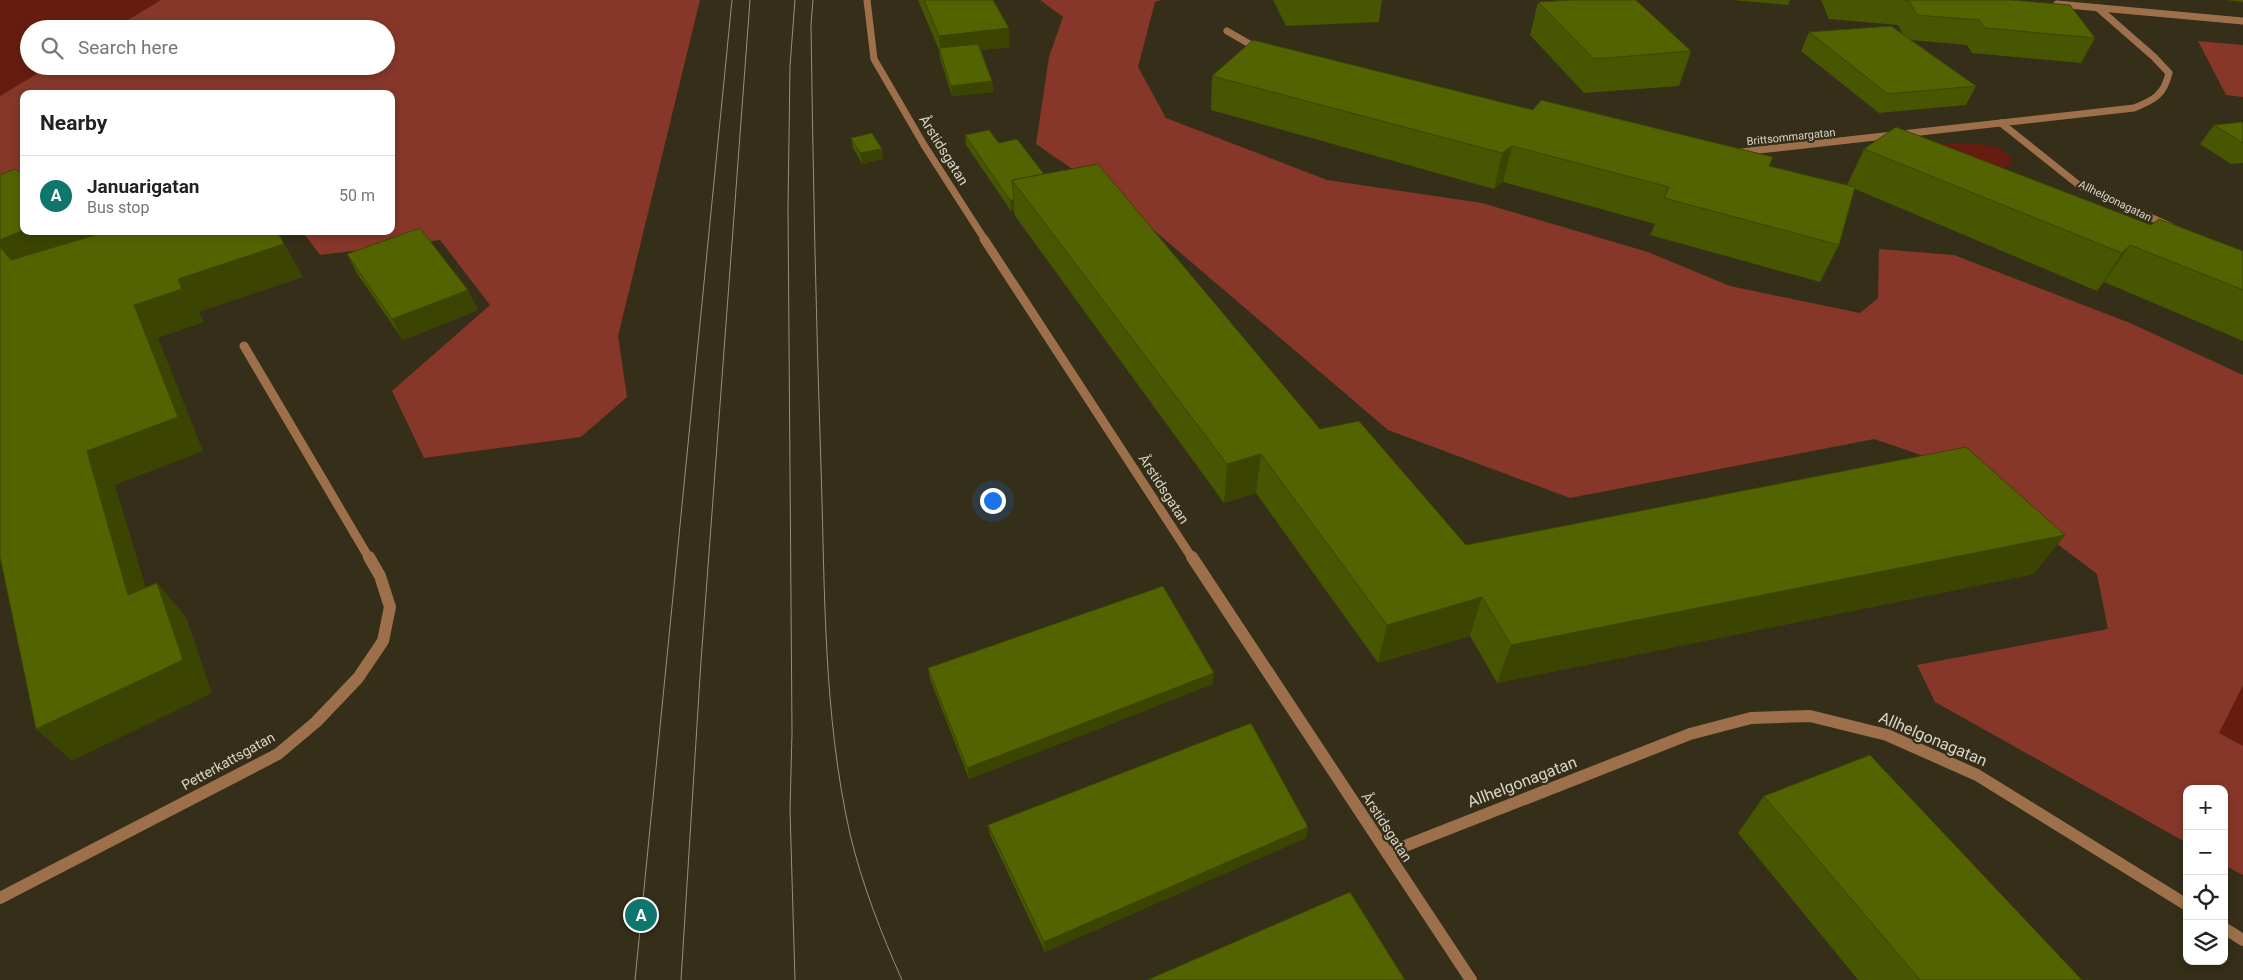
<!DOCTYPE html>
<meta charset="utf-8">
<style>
body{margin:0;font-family:Roboto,sans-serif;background:#f2f2f2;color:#222}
.controls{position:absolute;right:15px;bottom:15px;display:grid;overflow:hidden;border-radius:10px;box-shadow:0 2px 8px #0003}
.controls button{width:45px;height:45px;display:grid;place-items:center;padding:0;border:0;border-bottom:1px solid #e0e0e0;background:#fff;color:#222;font:25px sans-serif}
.you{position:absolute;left:992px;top:500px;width:18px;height:18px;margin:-12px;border:4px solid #fff;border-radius:50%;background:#1a73e8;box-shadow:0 0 0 8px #1a73e833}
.badge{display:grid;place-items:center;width:32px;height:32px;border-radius:50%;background:#0f766e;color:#fff;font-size:16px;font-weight:700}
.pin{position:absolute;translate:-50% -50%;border:2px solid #fff;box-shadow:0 1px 5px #0006}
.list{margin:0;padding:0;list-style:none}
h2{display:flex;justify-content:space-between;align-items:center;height:65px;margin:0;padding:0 20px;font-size:21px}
h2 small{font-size:16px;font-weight:400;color:#767676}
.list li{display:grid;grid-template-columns:32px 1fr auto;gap:15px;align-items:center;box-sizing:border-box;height:80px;padding:0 20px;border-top:1px solid #e0e0e0}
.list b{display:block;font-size:19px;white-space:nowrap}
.list p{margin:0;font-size:16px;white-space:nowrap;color:#767676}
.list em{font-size:16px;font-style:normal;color:#767676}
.icon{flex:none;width:28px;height:28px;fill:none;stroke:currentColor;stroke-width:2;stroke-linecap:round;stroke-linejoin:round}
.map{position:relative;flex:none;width:2243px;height:980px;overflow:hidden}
.search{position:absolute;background:#fff;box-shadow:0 2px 8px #0003;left:20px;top:20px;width:375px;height:55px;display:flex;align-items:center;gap:12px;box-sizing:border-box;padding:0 18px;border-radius:28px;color:#767676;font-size:19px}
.panel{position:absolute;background:#fff;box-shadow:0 2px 8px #0003;left:20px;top:90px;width:375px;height:145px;border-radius:10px}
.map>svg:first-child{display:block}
</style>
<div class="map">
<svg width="2243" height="980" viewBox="0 0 2243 980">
<rect width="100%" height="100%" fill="#352e19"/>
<!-- green -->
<g fill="#671c11">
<polygon points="0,0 161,0 113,29 29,29 29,66 50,66 0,96"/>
<path d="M1948 143C1970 143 1994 142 2012 157 2012 166 2007 168 1999 171L1920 147Z"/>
<polygon points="2243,685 2243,746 2219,733"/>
</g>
<!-- forest -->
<g fill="#86372a">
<polygon points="161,0 700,0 618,336 627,397 581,437 424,458 392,391 490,305 440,240 320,255 302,231 391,231 391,94 24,94 24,183 0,191 0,96 50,66 386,66 386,29 113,29"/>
<polygon points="1040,0 1161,0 1155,2 1138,67 1166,118 1327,180 1482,203 1648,252 1730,286 1860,313 1878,298 1879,249 1954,255 2130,323 2243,375 2243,685 2219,733 2243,746 2243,875 2224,865 2224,789 2187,789 2187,843 1935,702 1917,665 2108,629 2097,574 1956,467 1874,439 1570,498 1388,430 1122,203 1036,144 1049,57 1063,17"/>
<polygon points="2198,41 2243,45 2243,97 2226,95"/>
</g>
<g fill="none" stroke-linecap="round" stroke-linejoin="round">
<!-- lane-far1 -->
<polyline stroke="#9d704b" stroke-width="9" points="244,346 369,558"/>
<!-- lane -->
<polyline stroke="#9d704b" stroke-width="12" points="0,898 278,754 316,722 358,678 383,641 390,607 380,576 369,557"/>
<!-- street-far2 -->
<g stroke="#9d704b" stroke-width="7">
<polyline points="867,0 874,59 924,145 985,240"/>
<polyline points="2057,4 2243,21"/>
<polyline points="1227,31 1260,50"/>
<polyline points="2001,123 2080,186 2170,226"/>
<path d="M1741 152 2134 108C2154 100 2164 95 2169 73L2154 57 2098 8"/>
</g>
<!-- street-far1 -->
<polyline stroke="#9d704b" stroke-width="9" points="984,239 1192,558"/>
<!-- street -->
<g stroke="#9d704b" stroke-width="12">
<polyline points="1192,557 1471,980"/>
<polyline points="1387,853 1690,734 1751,718 1810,716 1887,735 1977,775 2187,905"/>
<polyline points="2224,928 2243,940"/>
</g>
<!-- tram -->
<g stroke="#958f7f" stroke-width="1">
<polyline points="795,0 790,66 788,207 792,733 790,810 795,980"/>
<path d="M813 0 811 25C813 172 816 319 821 467 825 589 823 714 850 834 862 884 881 933 902 980"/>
<polyline points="635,980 732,0"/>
<polyline points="681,980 701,661 750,0"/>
</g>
</g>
<!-- wall -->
<g fill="#485501">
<polygon points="918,0 993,0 1010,47 981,50 992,81 993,92 952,96 940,58 939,50"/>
<polygon points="1273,0 1382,0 1379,22 1286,26"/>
<polygon points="1732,0 1790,0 1788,5"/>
<polygon points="1821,0 2011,0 2095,38 2081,63 1972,53 1967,45 1911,40 1976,86 1966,105 1879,113 1801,51 1809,32 1903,34 1898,25 1829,19"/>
<polygon points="2225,0 2243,0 2243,2"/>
<polygon points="1538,2 1691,51 1679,86 1584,93 1530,35"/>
<polygon points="1212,76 1533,110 1769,166 1847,185 1864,149 2151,225 2243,251 2243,341 2104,282 2097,291 1855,189 1839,245 1820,282 1650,235 1655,224 1503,182 1494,189 1211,110"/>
<polygon points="2243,122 2243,163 2231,164 2200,144 2214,125"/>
<polygon points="965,135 999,143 1044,174 1320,429 1466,545 2034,574 1497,683 1470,636 1378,663 1256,493 1224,503 1015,216 1014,210 1011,211 966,145"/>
<polygon points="851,138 883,159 862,164 853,148"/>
<polygon points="347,254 468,290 478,310 403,340 358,275"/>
<polygon points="928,668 1213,684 969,779 930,679"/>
<polygon points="1764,796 2082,980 1858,980 1738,833"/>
<polygon points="988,825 1308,827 1306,838 1045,952 990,835"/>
</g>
<!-- shaded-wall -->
<g fill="#3b4501">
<polygon points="1009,28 1010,47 941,54 939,36"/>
<polygon points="992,81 993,92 952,96 951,86"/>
<polygon points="1512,146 1503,182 1494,189 1502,153"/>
<polygon points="882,149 883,159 862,164 860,153"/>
<polygon points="1010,200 1014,200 1014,210 1011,211"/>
<polygon points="24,230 24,231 89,231 96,241 21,274 0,247 0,240"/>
<polygon points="277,231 303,277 199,312 204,322 158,338 203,451 115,485 158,628 128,595 87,451 134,305 178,279"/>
<polygon points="2130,245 2104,282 2097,291 2122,253"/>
<polygon points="468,290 478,310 403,340 392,319"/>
<polygon points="1261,454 1256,493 1224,503 1227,464"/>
<polygon points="2065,535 2034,574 1497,683 1511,645"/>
<polygon points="157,583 186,617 212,693 72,761 36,729"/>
<polygon points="1482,597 1470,636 1378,663 1387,625"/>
<polygon points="1214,673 1213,684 969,779 967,768"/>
<polygon points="1308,827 1306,838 1045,952 1044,942"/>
</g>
<!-- building -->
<g fill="#546301" stroke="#3b4501">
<polygon points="924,0 993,0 1009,28 939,36"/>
<polygon points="1571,0 1636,0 1691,51 1594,59 1538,2"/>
<polygon points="1903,0 2011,0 2070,5 2095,38 1985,28 1979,20 1917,15 1909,1"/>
<polygon points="1891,26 1976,86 1888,94 1809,32"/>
<polygon points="1253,40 1533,110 1541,100 1773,157 1769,166 1855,187 1839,245 1664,198 1669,187 1512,146 1502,153 1212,76"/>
<polygon points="978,44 992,81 951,86 939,48"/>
<polygon points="2243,122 2243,143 2214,125"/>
<polygon points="1896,127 2151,225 2159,219 2243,251 2243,290 2130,245 2122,253 1864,149"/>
<polygon points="989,130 999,143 1017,139 1044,174 1012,180 1014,200 1010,200 965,135"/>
<polygon points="872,133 882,149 860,153 851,138"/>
<polygon points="1098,164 1320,429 1359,421 1466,545 1966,447 2065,535 1511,645 1482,597 1387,625 1261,454 1227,464 1012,180"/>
<polygon points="15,169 24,175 24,230 0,240 0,175"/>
<polygon points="420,228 468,290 392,319 347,254"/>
<polygon points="108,231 277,231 284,244 178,279 182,289 134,305 178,417 87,451 128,595 157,583 183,660 36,729 0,557 0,247 11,260"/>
<polygon points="1163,586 1214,673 967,768 928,668"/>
<polygon points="1251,723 1308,827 1044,942 988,825"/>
<polygon points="1870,755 2082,980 1920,980 1764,796"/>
<polygon points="1350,892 1405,980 1147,980"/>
</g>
<g text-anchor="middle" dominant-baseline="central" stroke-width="4.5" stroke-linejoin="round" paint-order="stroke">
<!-- far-street labels -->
<g font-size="11" fill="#dbd6c9" stroke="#352e19">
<text transform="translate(1791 137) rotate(-6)">Brittsommargatan</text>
<text transform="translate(2115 201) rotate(26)">Allhelgonagatan</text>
</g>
<!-- street labels -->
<g font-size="14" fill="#dbd6c9" stroke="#352e19">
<text transform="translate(944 150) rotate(58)">Årstidsgatan</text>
<text transform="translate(1164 489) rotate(57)">Årstidsgatan</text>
<text transform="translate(228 761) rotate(-29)">Petterkattsgatan</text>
<text transform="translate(1387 827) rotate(57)">Årstidsgatan</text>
</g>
<!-- near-street labels -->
<g font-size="16" fill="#dbd6c9" stroke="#352e19">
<text transform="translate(1933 739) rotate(23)">Allhelgonagatan</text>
<text transform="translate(1522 782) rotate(-21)">Allhelgonagatan</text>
</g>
</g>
</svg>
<div class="controls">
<button>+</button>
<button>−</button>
<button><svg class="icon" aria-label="locate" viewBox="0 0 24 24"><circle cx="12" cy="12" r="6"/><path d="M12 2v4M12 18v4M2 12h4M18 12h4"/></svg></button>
<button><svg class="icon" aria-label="layers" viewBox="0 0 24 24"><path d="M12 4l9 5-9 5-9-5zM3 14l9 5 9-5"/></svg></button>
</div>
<div class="you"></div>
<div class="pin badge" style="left:641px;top:915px">A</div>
<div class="search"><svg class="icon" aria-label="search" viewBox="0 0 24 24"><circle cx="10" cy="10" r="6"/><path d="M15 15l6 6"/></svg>Search here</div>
<section class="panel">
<h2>Nearby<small></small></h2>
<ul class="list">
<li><span class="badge">A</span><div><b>Januarigatan</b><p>Bus stop</p></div><em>50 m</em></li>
</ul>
</section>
</div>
